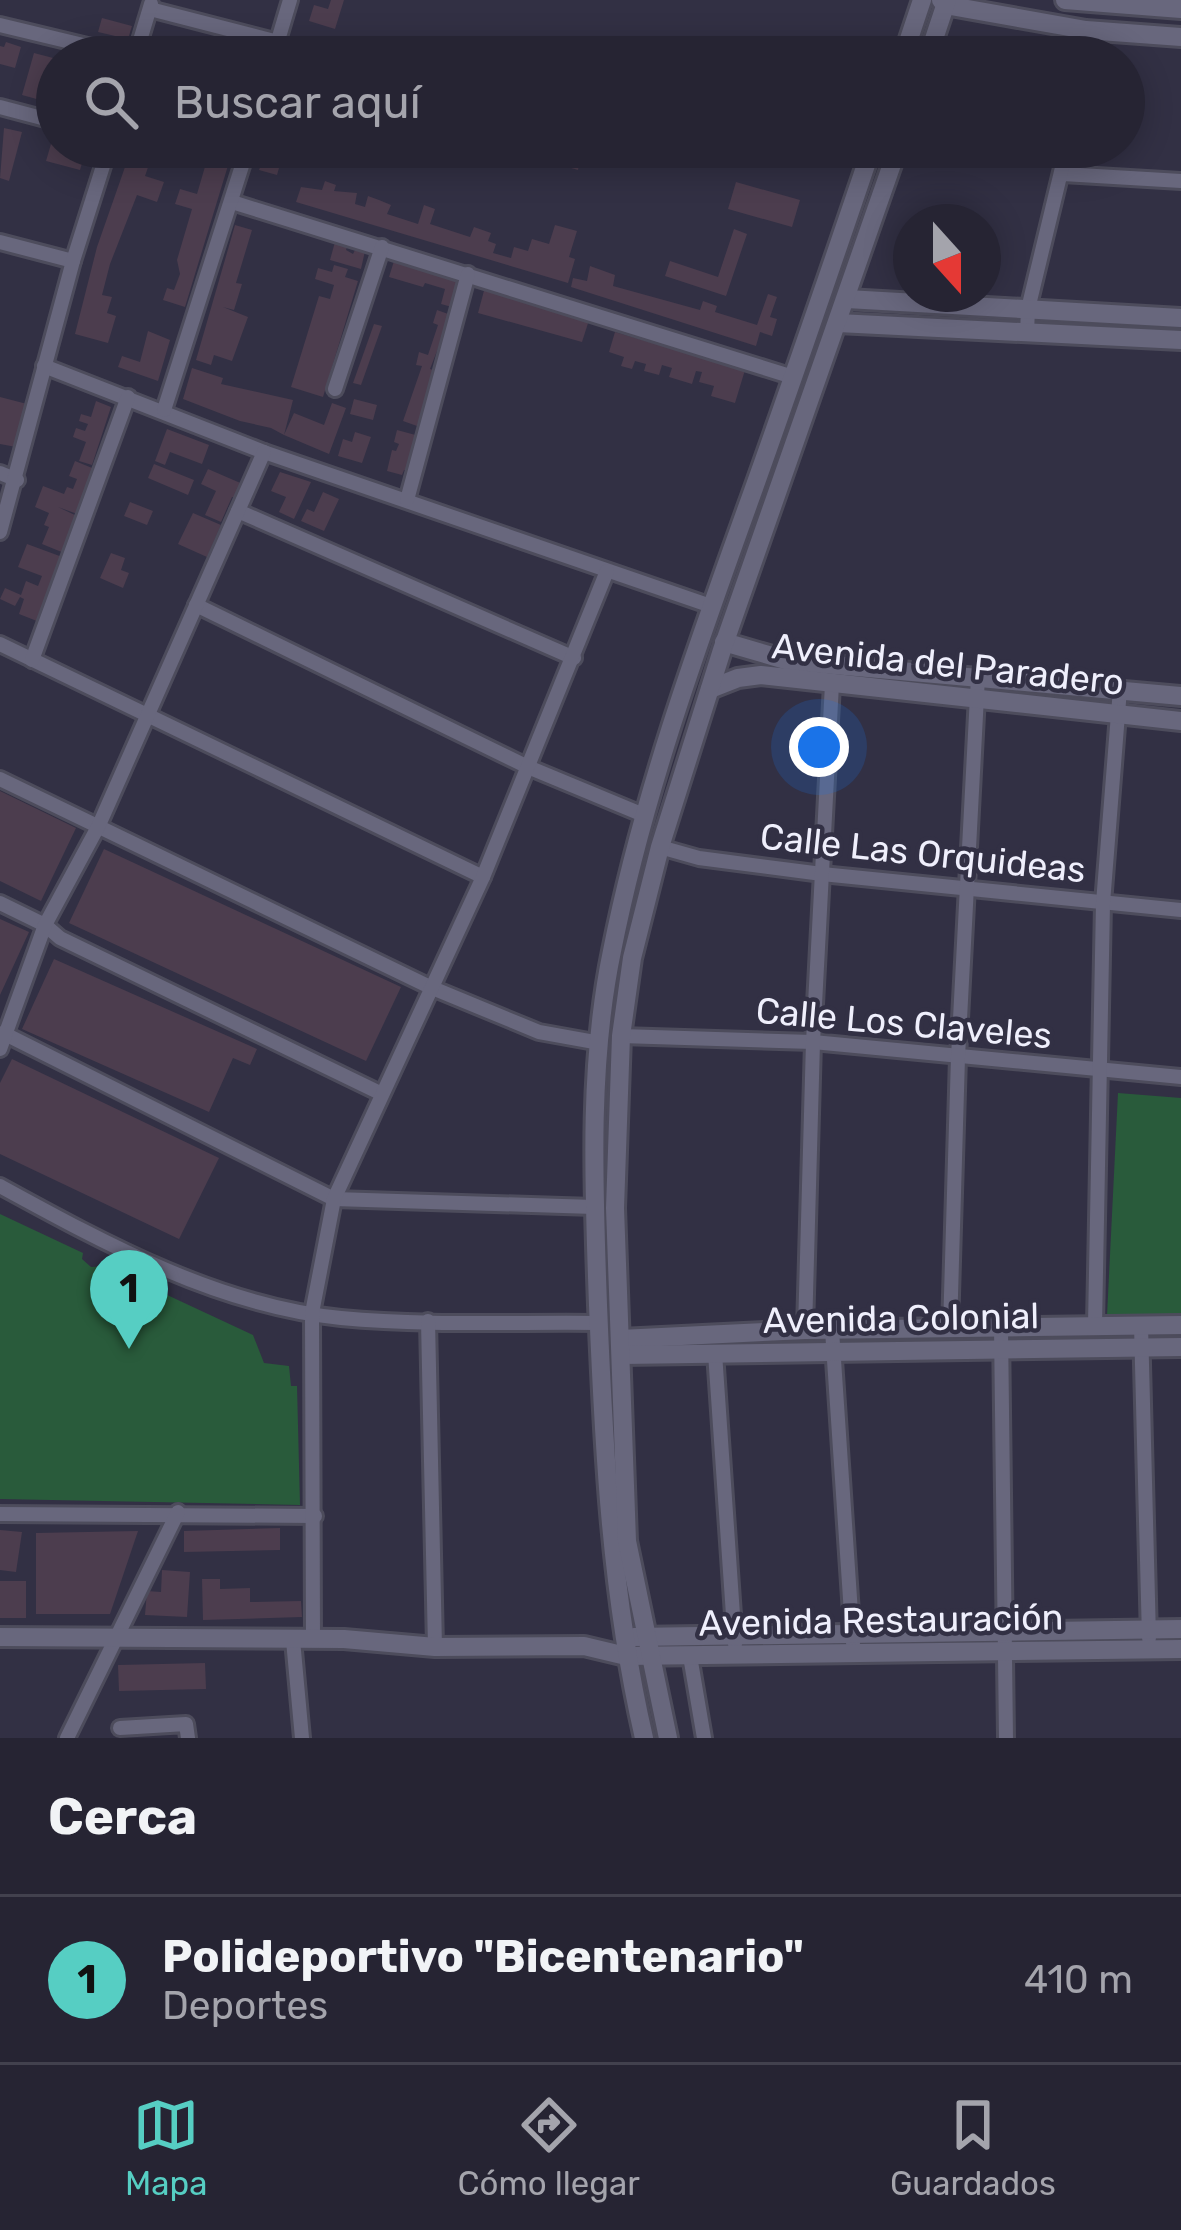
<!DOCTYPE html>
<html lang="es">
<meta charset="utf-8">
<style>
body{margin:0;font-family:Rubik,sans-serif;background:#2e2c3b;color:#f1f3f6}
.compass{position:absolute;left:893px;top:204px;width:108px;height:108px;border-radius:50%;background:#262433;box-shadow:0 6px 30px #0003;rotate:159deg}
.you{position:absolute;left:819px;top:747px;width:42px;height:42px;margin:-30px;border:9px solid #fff;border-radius:50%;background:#1a73e8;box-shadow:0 0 0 18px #1a73e833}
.badge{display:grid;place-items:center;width:78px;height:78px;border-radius:50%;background:#56cec3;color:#111;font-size:39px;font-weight:700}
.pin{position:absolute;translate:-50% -99px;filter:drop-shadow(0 3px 6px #0008)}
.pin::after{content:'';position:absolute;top:63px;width:42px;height:36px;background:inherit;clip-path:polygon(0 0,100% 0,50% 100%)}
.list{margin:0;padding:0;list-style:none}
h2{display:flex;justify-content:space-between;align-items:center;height:156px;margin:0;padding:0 48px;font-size:51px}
h2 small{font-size:39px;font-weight:400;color:#a4a4ac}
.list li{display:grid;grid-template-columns:78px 1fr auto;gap:36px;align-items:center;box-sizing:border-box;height:168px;padding:0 48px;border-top:3px solid #42414e}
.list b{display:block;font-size:45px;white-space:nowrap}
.list p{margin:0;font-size:39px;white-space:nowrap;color:#a4a4ac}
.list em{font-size:39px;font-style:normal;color:#a4a4ac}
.icon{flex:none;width:66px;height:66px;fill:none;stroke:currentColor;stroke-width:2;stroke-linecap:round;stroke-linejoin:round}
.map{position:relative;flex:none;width:1181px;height:1738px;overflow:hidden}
.search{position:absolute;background:#262433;box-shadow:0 6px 30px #0003;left:36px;right:36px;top:36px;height:132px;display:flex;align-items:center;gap:30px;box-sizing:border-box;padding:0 42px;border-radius:66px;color:#a4a4ac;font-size:45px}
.sheet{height:324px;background:#262433}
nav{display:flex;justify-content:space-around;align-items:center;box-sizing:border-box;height:168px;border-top:3px solid #42414e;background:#262433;font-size:33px;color:#a4a4ac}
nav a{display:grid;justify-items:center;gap:6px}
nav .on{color:#56cec3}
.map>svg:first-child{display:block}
</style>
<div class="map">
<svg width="1181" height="1738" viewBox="0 0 1181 1738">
<rect width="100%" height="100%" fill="#323044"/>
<!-- green -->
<g fill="#295b3b">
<polygon points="1118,1093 1181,1098 1181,1317 1107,1316"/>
<polygon points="0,1214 83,1253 82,1259 91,1267 105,1266 253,1335 264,1363 289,1366 291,1386 297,1386 300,1505 0,1499"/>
</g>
<!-- building -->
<g fill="#4c3d4e">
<polygon points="331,0 344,0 335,29 309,21 314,5 328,9"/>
<polygon points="102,18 132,26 128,39 98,32"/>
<polygon points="300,38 325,45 321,57 294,57"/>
<polygon points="6,42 21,47 15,68 0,64 0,46 4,47"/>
<polygon points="34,53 57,59 57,83 51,103 22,95"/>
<polygon points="4,128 22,132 9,181 0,178"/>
<polygon points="51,144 85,153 80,170 46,161"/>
<polygon points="132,147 155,147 145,176 164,182 157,202 137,195 110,264 102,295 112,297 107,313 116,316 108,343 75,334 97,247"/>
<polygon points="268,147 285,147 277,175 259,170"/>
<polygon points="537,147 568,150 567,154 580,158 578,170 534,157"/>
<polygon points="209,153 230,159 185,307 163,300 167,288 174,290 180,274 177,260 192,209 175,204 180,189 197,194"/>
<polygon points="325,181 336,185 334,191 357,193 355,204 365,207 368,196 379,200 391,205 387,214 418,224 424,205 435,209 430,224 470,237 474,227 491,233 488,241 496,244 493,253 511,258 514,247 528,251 532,239 549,244 555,225 577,231 569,257 575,259 568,283 296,202 301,187 322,190"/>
<polygon points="736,182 800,200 792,227 728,209"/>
<polygon points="235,225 252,230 236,283 242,284 234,310 223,307 248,317 232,361 214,355 211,365 196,360"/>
<polygon points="734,229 747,234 726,296 665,276 670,261 718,277"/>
<polygon points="335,242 348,244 346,250 353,254 356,248 365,251 361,269 330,260"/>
<polygon points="394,261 461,283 452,307 441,304 445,289 425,283 423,287 389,277"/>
<polygon points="334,265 348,269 345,277 358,281 323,397 291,387 319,296 330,299 334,285 315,279 318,268 332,272"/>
<polygon points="590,266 615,275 613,286 700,310 703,301 717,306 715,312 757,325 768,294 777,297 770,317 777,319 772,336 760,332 756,346 571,287 573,278 587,281"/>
<polygon points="485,287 590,317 582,342 478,313"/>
<polygon points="437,310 451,315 430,369 436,371 417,426 403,421 422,366 416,365 419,352 428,355 438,325 433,323"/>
<polygon points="374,324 382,326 361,385 353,383"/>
<polygon points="148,331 170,340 158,381 118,367 122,356 140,362"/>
<polygon points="615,332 745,370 735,403 711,396 714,386 699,382 702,372 696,371 692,384 669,377 672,368 662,365 659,375 644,371 646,364 635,361 632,369 621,366 624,357 609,352"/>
<polygon points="192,368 223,378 221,384 293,400 284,435 294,413 324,425 332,403 346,408 329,454 284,435 271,428 240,421 183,399"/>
<polygon points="0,397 27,404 16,447 0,444"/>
<polygon points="354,399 377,405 373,420 350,414"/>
<polygon points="96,401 111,407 92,465 79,461 86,442 73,437 76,428 85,431 88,424 79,421 81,414 91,417"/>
<polygon points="167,429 209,445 202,464 170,452 165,465 155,461"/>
<polygon points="397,430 423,437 414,472 404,470 402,475 387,471 392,450 396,451 399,444 394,442"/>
<polygon points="355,432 371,437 362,463 338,456 343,439 352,442"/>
<polygon points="75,461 97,470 80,515 58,507 79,517 64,553 42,544 49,527 44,525 49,513 35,507 43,486 64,494 67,487 73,489 77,479 69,476"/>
<polygon points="154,464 194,480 188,495 148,478"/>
<polygon points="208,469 245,485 239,500 232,497 221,522 205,515 216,491 201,484"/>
<polygon points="280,472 311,482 294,519 279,512 286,497 271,491"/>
<polygon points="323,492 339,499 324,531 301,521 307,509 314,512"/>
<polygon points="130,502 153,511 147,525 124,516"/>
<polygon points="193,513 221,525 207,557 178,544"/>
<polygon points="27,544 65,558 42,623 19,614 24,599 20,597 15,606 0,599 5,588 21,595 26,581 38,586 42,576 18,567"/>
<polygon points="111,553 125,558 121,570 129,573 123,588 100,578"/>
<polygon points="0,791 76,828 41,901 0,881"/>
<polygon points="104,849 401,987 366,1061 69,923"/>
<polygon points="0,919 29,932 0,995"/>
<polygon points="54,959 257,1049 250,1065 233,1058 209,1112 22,1029"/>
<polygon points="12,1059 219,1158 179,1239 0,1154 0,1083"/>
<polygon points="280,1528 280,1550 184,1552 184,1531"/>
<polygon points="0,1530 22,1532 16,1572 0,1570"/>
<polygon points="138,1531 110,1614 36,1614 36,1533"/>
<polygon points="162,1570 190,1572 187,1617 145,1615 147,1591 161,1592"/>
<polygon points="202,1579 220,1579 220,1589 250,1588 250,1602 301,1601 302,1617 203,1620"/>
<rect x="0" y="1581" width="26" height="37"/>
<polygon points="205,1663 206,1689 119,1691 118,1665"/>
</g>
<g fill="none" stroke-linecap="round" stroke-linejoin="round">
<defs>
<g id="street">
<polyline points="150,9 278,42"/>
<polyline points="0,25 133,57"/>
<polyline points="135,57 151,4"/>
<polyline points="273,57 290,0"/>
<polyline points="1081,57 1086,30"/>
<polyline points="0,107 57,122"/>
<polyline points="1063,174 1181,181"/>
<polyline points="232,202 793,377"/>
<polyline points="0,242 73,261"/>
<polyline points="1027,333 1028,309 1067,147"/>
<polyline points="44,366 264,452 711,606"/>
<polyline points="335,389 382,247"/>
<polyline points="164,410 248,147"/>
<polyline points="0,473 17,480"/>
<polyline points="407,500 468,274"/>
<polyline points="238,511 574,658"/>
<polyline points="0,532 73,261 109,147"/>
<polyline points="196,605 528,767 646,816"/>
<polyline points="0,644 483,877"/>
<polyline points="32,660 128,397"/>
<polyline points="0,779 430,987 539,1032 600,1043"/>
<polyline points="660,847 699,858 822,874 1181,910"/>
<polyline points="0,903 45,925 60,938 380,1093"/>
<polyline points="3,1033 334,1199 594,1207"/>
<polyline points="621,1036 813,1042 1181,1077"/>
<polyline points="0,1049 45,925 99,825 264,452"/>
<path d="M0 1186C106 1244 219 1306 341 1318 426 1326 514 1322 599 1323"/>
<polyline points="428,1321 435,1647"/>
<polyline points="1095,1325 1103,903 1120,689"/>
<polyline points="1141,1325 1149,1638"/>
<polyline points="1001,1328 1006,1738"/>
<polyline points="950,1329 958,1057 978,677"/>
<polyline points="805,1330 813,1042 832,684"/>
<polyline points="832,1330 853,1643"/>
<polyline points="715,1353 735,1644"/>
<polyline points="0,1514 315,1516"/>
<polyline points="293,1640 302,1738"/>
<polyline points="313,1640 312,1313 334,1199 483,877 607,571"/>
<polyline points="690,1656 704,1738"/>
<polyline points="120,1728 186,1724 188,1738"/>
<polyline points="67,1738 178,1512"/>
</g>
<g id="secondary">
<polyline points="941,0 945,5 1086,30 1181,37"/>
<polyline points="1065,0 1181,9"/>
<polyline points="903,57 922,0"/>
<polyline points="928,57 947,0"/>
<polyline points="847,299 1181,318"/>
<polyline points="838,323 1181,340"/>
<polyline points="724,642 789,661 1181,696"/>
<polyline points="710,689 738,678 761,675 1181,721"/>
<polyline points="620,1339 805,1330 1181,1325"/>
<polyline points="622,1355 1181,1347"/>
<polyline points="0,1637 344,1639 435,1647 584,1646 626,1656 1181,1649"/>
<polyline points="634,1637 1181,1629"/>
<path d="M644 1738C611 1595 604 1451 598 1305 594 1189 588 1066 612 951 643 794 699 641 753 491 794 376 833 262 872 147"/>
<polyline points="668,1738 627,1541 615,1208 621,1036 632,958 660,847 722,650 898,147"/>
</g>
</defs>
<!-- street casing -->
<use href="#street" stroke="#4d4c5c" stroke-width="20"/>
<!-- secondary casing -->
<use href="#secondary" stroke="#4d4c5c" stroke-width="24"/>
<!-- street -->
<use href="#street" stroke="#68677d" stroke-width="14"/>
<!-- secondary -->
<use href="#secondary" stroke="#68677d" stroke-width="18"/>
</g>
<g text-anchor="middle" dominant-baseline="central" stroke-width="9" stroke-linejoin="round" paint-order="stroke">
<!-- street labels -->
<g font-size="36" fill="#efeffc" stroke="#323044">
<text transform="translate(948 664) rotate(6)">Avenida del Paradero</text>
<text transform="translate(923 853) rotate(6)">Calle Las Orquideas</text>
<text transform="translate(904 1023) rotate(5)">Calle Los Claveles</text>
<text transform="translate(901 1318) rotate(-1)">Avenida Colonial</text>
<text transform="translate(881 1620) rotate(-1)">Avenida Restauración</text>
</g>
</g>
</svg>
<svg class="compass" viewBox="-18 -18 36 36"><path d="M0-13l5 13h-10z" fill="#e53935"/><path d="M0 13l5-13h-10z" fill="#a4a4ac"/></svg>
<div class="you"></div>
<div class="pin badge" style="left:129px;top:1349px">1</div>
<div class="search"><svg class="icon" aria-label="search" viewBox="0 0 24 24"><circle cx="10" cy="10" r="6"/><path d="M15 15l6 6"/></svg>Buscar aquí</div>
</div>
<section class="sheet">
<h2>Cerca<small></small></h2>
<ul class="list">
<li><span class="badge">1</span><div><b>Polideportivo &quot;Bicentenario&quot;</b><p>Deportes</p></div><em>410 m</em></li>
</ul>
</section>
<nav>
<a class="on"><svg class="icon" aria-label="map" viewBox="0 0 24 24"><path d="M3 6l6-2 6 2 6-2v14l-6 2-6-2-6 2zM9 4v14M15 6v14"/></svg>Mapa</a>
<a><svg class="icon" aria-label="directions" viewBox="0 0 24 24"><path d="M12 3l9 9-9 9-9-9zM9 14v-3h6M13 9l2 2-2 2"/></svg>Cómo llegar</a>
<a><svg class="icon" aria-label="saved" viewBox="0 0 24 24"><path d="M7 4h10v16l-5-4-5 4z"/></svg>Guardados</a>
</nav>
